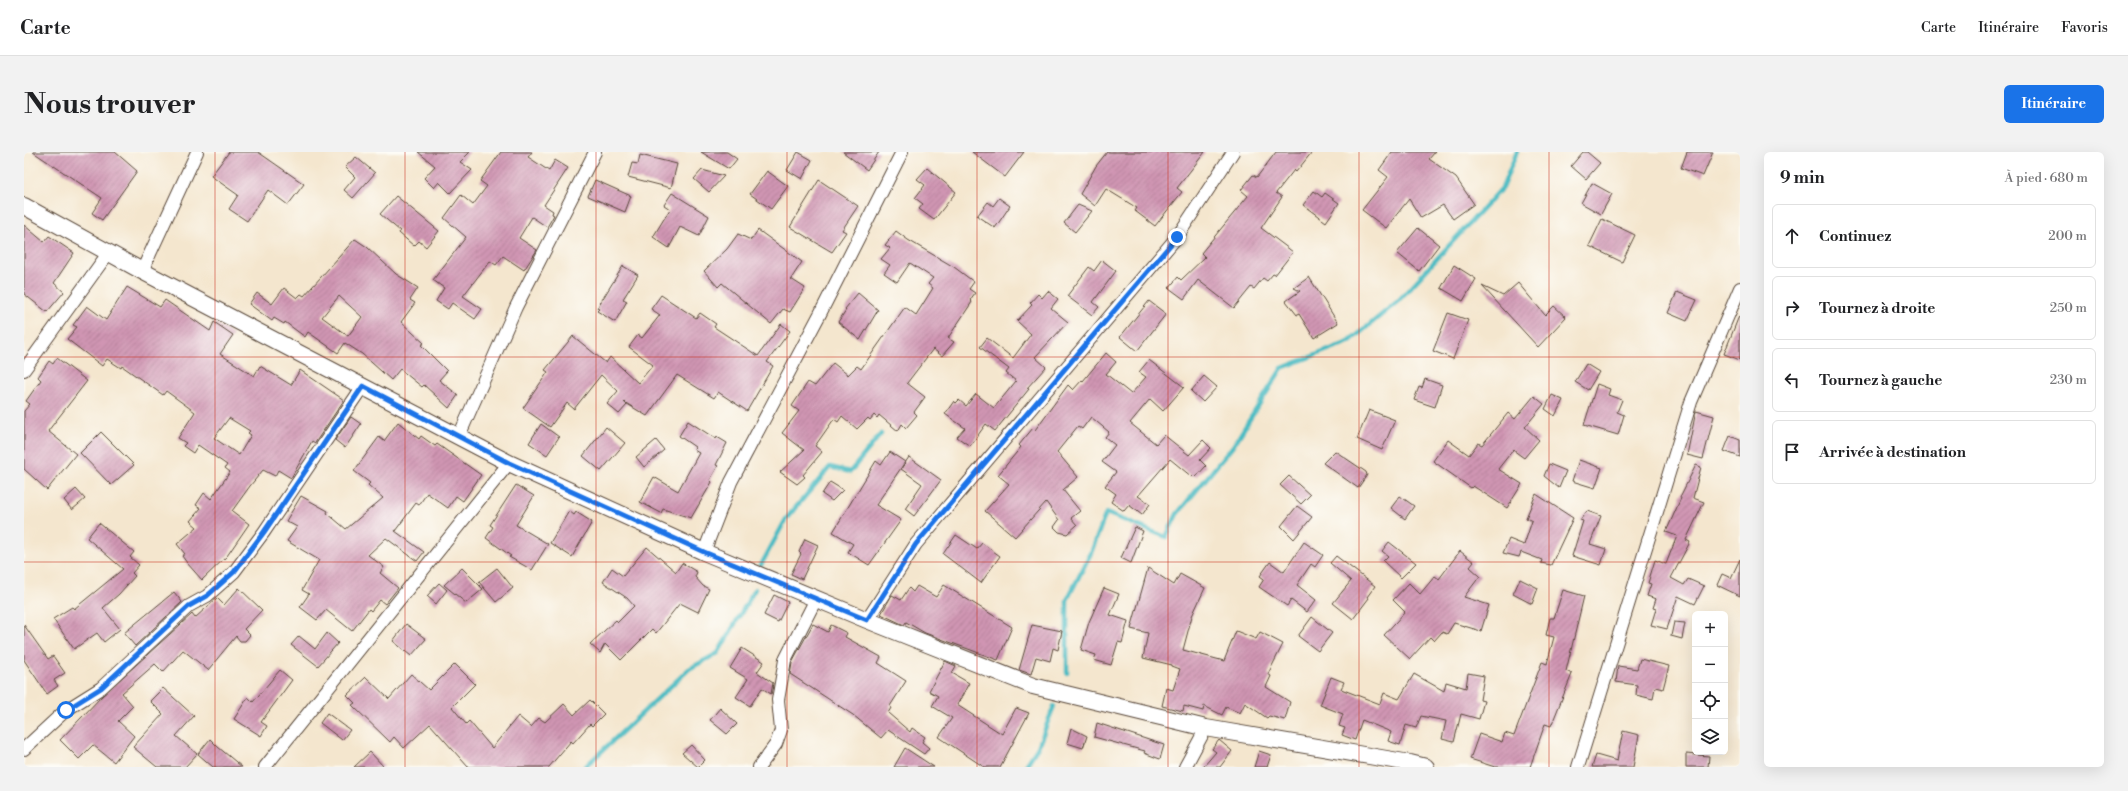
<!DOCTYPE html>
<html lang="fr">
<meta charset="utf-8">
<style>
body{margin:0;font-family:"Libre Bodoni",serif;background:#f2f2f2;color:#202124}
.controls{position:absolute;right:12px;bottom:12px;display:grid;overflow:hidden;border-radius:6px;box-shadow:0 4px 16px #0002}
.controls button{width:36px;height:36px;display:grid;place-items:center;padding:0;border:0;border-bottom:1px solid #e0e0e0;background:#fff;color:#202124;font:20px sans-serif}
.stop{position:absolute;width:12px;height:12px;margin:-9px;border:3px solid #1a73e8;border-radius:50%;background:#fff}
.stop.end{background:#1a73e8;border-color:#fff;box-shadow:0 1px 4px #0008}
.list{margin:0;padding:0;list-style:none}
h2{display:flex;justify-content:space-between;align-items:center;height:52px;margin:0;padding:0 16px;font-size:17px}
h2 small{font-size:13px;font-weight:400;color:#757577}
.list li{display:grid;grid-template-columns:26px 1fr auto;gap:12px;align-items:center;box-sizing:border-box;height:64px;margin:0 8px 8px;padding:0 8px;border:1px solid #e0e0e0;border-radius:6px}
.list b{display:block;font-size:15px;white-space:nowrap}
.list em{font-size:13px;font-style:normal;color:#757577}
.icon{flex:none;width:22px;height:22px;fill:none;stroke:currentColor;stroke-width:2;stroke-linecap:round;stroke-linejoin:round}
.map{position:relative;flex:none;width:1716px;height:615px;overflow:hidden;border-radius:6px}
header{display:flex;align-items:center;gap:24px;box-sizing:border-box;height:56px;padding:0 20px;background:#fff;border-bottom:1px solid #e0e0e0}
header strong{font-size:19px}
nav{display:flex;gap:22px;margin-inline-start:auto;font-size:14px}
.intro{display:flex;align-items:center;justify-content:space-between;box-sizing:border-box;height:96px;padding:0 24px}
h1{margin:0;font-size:28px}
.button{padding:10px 18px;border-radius:6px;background:#1a73e8;color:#fff;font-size:14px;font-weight:700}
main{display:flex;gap:24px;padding:0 24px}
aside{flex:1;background:#fff;border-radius:6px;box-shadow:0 4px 16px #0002}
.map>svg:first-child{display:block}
</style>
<header>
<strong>Carte</strong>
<nav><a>Carte</a><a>Itinéraire</a><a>Favoris</a></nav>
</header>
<div class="intro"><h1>Nous trouver</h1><a class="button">Itinéraire</a></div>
<main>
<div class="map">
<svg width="1716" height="615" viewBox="0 0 1716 615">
<defs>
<pattern id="building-hatch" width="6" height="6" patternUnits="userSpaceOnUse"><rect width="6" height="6" fill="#d095b3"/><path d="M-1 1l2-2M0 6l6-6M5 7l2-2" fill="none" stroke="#aa7a91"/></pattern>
</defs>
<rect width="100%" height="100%" fill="#fdfcf7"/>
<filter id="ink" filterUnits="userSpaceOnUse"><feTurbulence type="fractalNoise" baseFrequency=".025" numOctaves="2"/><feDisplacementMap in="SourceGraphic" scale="8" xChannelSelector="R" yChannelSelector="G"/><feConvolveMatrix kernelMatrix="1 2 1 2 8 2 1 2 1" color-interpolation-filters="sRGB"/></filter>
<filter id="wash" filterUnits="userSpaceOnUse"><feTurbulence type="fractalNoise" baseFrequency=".012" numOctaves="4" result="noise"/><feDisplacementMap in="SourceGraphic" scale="16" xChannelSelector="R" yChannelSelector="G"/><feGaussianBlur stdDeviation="0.9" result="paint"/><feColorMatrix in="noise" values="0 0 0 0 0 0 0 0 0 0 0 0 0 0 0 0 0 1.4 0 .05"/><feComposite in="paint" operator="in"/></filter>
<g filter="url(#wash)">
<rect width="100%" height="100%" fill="#f4e6ce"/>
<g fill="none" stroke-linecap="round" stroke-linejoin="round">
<!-- stream -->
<g stroke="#4ebcc3" stroke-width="4.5">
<polyline points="737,413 762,367 806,315 826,320 857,282"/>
<polyline points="1043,521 1043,448 1067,401 1082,361 1142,385 1153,362 1209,294 1258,216 1325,190 1374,149 1478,36 1493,0"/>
<polyline points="561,615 665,517 694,501 731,437"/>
<polyline points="1001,615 1014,595 1030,554"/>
</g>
</g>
<g id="blocks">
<!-- building -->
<g fill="url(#building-hatch)" fill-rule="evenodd">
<polygon points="9,0 91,0 113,19 78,68 68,61 78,46"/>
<polygon points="205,0 234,0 280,32 264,53 244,38 223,69 205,57 214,43 187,24"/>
<polygon points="394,0 446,0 436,10 448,18 426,41 415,30 410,36 400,26 411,14"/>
<polygon points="477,0 508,0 504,5 525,19 531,8 544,16 520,53 529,59 528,62 530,63 523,75 508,65 495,86 513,98 500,118 479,104 472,113 466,109 439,144 458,157 451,167 428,151 424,157 412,149 420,136 409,128 442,85 420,66 437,43 449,53 463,34 456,29"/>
<polygon points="677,0 703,0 713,7 705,17"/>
<polygon points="774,0 788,8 778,27 763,18"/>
<polygon points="819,0 855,0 843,18"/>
<polygon points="948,0 1000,0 981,25"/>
<polygon points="1083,0 1181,0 1153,36 1158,40 1131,74 1111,59 1113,56 1082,37 1071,54 1056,42 1072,14"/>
<polygon points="1252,0 1288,0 1272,20 1270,18 1252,41 1258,45 1237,76 1269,100 1251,123 1249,122 1243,129 1239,126 1230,137 1227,135 1210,156 1174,128 1160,147 1145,136 1154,125 1157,128 1181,105 1177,101 1224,44 1217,38 1229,23 1233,25"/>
<polygon points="1368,0 1411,0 1405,7 1432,26 1450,52 1429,67 1419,53 1397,66 1385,47 1362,76 1338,58 1364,25 1355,18"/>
<polygon points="1559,0 1563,0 1576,11 1562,27 1547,14"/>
<polygon points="1663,0 1689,0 1679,24 1657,16"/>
<polygon points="616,3 653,12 647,36 604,25 608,11 614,12"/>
<polygon points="332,5 351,21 329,46 320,38 331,25 321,15"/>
<polygon points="903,16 932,40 910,68 895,57 899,52 891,46 901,33 893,27"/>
<polygon points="678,18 700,24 685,40 670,27"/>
<polygon points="743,19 764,34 747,57 726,42"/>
<polygon points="571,28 607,44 601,60 564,44"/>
<polygon points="795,28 834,54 818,78 822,80 808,100 766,75"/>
<polygon points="1568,31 1588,42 1577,62 1557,51"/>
<polygon points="1290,39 1298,45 1301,41 1315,51 1302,70 1279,53"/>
<polygon points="648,41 685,64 675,84 656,75 645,96 629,85 646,57 640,53"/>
<polygon points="372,44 415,79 402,95 395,89 390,94 375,81 376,79 356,62"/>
<polygon points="975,46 986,54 971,76 953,64 964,50 969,54"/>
<polygon points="1054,53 1068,59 1051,80 1040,71"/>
<polygon points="1578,67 1611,83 1598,110 1565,94"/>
<polygon points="0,73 20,90 25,84 50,101 30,131 40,140 23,160 0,142"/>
<polygon points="1394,76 1415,93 1395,119 1373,101"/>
<polygon points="734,78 778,110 767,127 781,136 766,160 759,157 747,172 698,131 694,135 680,119 703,97 714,82 727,88"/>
<polygon points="872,79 884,88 930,115 950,130 945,137 951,141 946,148 948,150 924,186 930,190 918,204 909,197 883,231 901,245 890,260 893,263 882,276 878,272 874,279 855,263 853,266 850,263 846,268 844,266 833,277 818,264 814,270 810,267 791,294 798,300 779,323 781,325 773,332 756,320 780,298 758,281 775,259 768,254 784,230 791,234 809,211 824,223 833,214 837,217 881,155 892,163 909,136 904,132 909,126 886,111 873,130 860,121 866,113 857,107 866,96 861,93"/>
<path d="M331 87 343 95 372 122 394 136 386 148 391 151 377 170 400 191 397 193 423 219 415 228 434 243 425 256 400 233 398 235 376 217 367 228 338 202 321 191 314 201 284 180 281 185 261 170 260 172 250 166 248 169 225 152 233 141 248 152 260 136 273 146 277 142 280 144ZM315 144 338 165 324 184 298 165Z"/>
<polygon points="1078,108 1092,119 1069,150 1075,155 1068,163 1043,144 1065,115 1070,119"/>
<polygon points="1430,113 1452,127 1439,149 1417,136"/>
<polygon points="599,114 614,123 599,147 603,149 591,170 573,159 575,157 573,156"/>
<polygon points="1285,125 1314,171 1290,186 1275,162 1273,163 1262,149 1276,139 1270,136"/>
<polygon points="1494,131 1521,163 1530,154 1542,165 1514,195 1458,134 1479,144"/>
<path d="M103 135 136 155 141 148 186 179 190 170 209 183 196 202 230 224 236 214 267 233 276 218 320 248 291 291 288 289 267 326 254 318 251 324 239 318 226 334 208 359 225 372 203 404 178 428 163 411 158 404 161 402 153 392 173 375 166 369 177 356 172 353 180 341 187 347 206 320 201 316 203 313 174 293 169 301 159 294 162 291 154 286 171 260 142 239 139 243 98 214 97 216 83 207 78 214 43 187 53 175 49 173 63 154 82 168ZM205 266 226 279 224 281 227 283 215 303 190 286Z"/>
<polygon points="1024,139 1034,147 1027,156 1044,170 1011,205 1022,215 1003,236 1005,237 971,279 962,272 946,294 933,285 941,276 921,262 930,249 932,251 935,248 942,254 952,242 970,256 992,229 982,221 985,217 956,195 963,186 989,206 1007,182 993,169 1008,153 1006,151 1014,142 1018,146"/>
<polygon points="1653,140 1673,148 1663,169 1644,161"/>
<polygon points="834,141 854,158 836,188 814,170 822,158 821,157"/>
<polygon points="637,143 672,166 676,161 692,172 690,175 734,204 757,172 766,179 743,210 749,214 723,259 694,240 690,246 653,223 623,264 600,250 603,253 595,262 583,252 594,239 577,223 550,257 543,251 526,275 499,256 524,220 521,218 549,184 582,211 586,205 614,231 629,213 605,195 614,183 618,186 636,163 627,157"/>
<polygon points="1125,149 1142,162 1113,199 1096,185"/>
<polygon points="1424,161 1444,168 1429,207 1409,199"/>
<polygon points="1715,164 1716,164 1716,208 1700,202"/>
<polygon points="1082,201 1092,210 1082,222 1107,242 1122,225 1115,220 1125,208 1160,235 1139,259 1126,247 1106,271 1132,292 1140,283 1165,303 1179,288 1187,296 1176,308 1182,314 1172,325 1170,323 1168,325 1146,307 1114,344 1126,352 1118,363 1105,353 1100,359 1087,350 1092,342 1081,334 1092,320 1078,310 1091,293 1081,285 1085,280 1067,265 1058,277 1054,274 1033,300 1054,325 1039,338 1056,359 1047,366 1053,373 1043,382 1035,380 1030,375 1035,368 1022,350 991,385 961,359 985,332 974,323 997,295 995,293 1009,276 1011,278 1044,233 1049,238 1058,228 1059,229"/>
<polygon points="33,206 63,229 24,279 52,302 23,338 0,317 0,259 6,252 2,249 17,228 14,225 25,209 29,212"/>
<polygon points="1562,212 1575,220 1564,238 1551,230"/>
<polygon points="1180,224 1193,235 1179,250 1167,239"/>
<polygon points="1401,227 1418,233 1411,255 1390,248 1395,235 1398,236"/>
<polygon points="1573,232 1586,237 1584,243 1598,248 1593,260 1600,263 1594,283 1560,273"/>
<polygon points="1528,243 1539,248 1531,264 1521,257"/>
<polygon points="1510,244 1520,252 1501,275 1515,288 1500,306 1489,298 1474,317 1498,332 1483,356 1449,334 1447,336 1409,309 1424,288 1445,303 1454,291 1458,293 1484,261 1491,267"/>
<polygon points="1345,258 1371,268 1358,298 1333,287"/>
<polygon points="1672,259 1690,264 1679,307 1663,303"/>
<polygon points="327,265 337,272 321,296 311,288"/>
<polygon points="664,269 692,287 693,285 703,291 692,313 694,314 686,328 688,330 667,366 639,357 637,361 616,350 630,325 654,339 675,301 670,298 671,295 655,284"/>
<polygon points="374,270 395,287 397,284 411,294 413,292 457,323 439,349 432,344 424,356 403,341 395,353 392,351 371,379 400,400 393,409 362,386 344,403 360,415 356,421 374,436 361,452 356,448 347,459 345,457 328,479 302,458 293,468 276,455 285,442 278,438 295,408 263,389 273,375 262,369 277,344 304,359 303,361 322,377 359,346 344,333 346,331 330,319 355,285 360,289"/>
<polygon points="517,272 535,285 523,303 505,291"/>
<polygon points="582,275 601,291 577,319 559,304"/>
<polygon points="77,280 110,313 87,333 56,301"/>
<polygon points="1706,284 1716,288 1716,305 1700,299"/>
<polygon points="632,288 640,298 620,315 612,305"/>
<polygon points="1311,299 1342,320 1343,323 1334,336 1299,311"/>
<polygon points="866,300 881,310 852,353 877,368 845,413 824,400 829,392 809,380 852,309 857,313"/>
<polygon points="885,305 917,328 890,364 881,357 898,332 877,317"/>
<polygon points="1555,308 1578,316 1571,336 1548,329"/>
<polygon points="1525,312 1542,319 1535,336 1520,324"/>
<polygon points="1672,313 1677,315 1669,346 1680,350 1662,388 1666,390 1647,426 1660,433 1664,427 1680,434 1671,452 1654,444 1643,477 1627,473 1632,457 1629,456 1632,447 1623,444 1627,432 1624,431 1631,408 1642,412 1653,384 1642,380 1657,346 1656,345"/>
<polygon points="1265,324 1286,343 1277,352 1256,333"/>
<polygon points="806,330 819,338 808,349 798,342"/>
<polygon points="492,333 510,344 492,373 524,392 508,418 485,405 487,404 462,386 469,375 466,373"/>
<polygon points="52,337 61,347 48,358 40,348"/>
<polygon points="1512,342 1549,366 1527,413 1517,411 1518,408 1497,400 1495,405 1479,401 1485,387 1500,393 1508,369 1502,366"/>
<polygon points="1376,344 1390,354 1381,367 1367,356"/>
<polygon points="1273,354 1288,365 1270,387 1257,374"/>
<polygon points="545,359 550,363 552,360 568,370 548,405 526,391"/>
<polygon points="1563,359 1577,364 1566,392 1582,397 1577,413 1548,404 1559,369 1556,368"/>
<polygon points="75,371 110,400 106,405 115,413 108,421 111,424 95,442 79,456 96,477 80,490 73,481 50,497 29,467 48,455 50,457 99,417 63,386"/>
<polygon points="1111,375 1119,379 1107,411 1097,406"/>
<polygon points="932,383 953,397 958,391 976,404 957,431 919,402"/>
<polygon points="781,387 794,393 778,427 767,422 777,402 775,400"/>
<polygon points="1280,390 1299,403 1291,415 1287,412 1273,433 1292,448 1283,460 1267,448 1263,454 1235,435 1240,427 1236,424 1246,410 1260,420"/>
<polygon points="1365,390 1392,411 1377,426 1359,409 1364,404 1358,399"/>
<polygon points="623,395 652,420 658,411 673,420 671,425 679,434 685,437 674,460 656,451 632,481 628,477 597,508 581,492 576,501 566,492 592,468 594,470 610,454 603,446 579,430 588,416 599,424"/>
<polygon points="1436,399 1450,410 1446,415 1456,424 1440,445 1465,453 1457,479 1430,471 1423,482 1418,480 1410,489 1406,485 1386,507 1360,483 1381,460 1369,448 1385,431 1396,442 1411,424 1415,427"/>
<polygon points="1312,404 1351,434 1343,445 1345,446 1329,467 1309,451 1327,429 1306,411"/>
<polygon points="1716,407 1716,444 1693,433 1698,422 1707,426"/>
<polygon points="438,416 459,437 442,451 420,433"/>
<polygon points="473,416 489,436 472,450 455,430"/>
<polygon points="1124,416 1150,433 1156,422 1181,436 1168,464 1159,498 1200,509 1212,479 1232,487 1236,480 1259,492 1244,522 1247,524 1242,535 1266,550 1261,568 1245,564 1243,566 1221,551 1216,561 1202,555 1198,563 1180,554 1179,559 1160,554 1159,559 1138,554 1142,536 1149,538 1156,517 1148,514 1148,513 1119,506 1124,481 1107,477"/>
<polygon points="1496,427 1514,436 1508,452 1489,442"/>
<polygon points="415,431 423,438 412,452 403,444"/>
<polygon points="920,433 988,475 974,508 901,481 882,470 880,473 857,462 868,443 877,448 885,436 889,440 893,434 912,445"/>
<polygon points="215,436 238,458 220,477 226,483 221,489 216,489 212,484 184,518 159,498 139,520 131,512 98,541 109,554 94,569 110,584 90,610 69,593 55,607 36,588 79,543 168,462 171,466 193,446 200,453"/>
<polygon points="1080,436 1095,442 1086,463 1104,469 1098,491 1094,490 1087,513 1070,508 1072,503 1057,498 1065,470"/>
<polygon points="1539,438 1560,444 1542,519 1548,522 1527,574 1521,572 1506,615 1471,615 1446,607 1455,582 1478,590 1481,581 1490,584 1518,510 1523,512 1530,485 1522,483 1526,466 1530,466"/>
<polygon points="150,440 158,450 111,494 100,481"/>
<polygon points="750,443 764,450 754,470 740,463"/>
<polygon points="1288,465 1308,481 1294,499 1274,484"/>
<polygon points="1650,470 1661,471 1658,487 1647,484"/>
<polygon points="382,472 402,487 387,504 369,489"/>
<polygon points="789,472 804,480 807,473 823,481 821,485 857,505 854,511 882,529 866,554 867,556 864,561 886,580 888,576 901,585 898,590 905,596 900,602 864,578 857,586 829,563 766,522 768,510"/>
<polygon points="0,473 24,507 29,504 41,521 30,528 34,534 23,542 0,508"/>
<polygon points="1008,473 1038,479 1034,498 1029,496 1026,509 1012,505 1007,522 995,518"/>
<polygon points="303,481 314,491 294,514 267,493 275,484 291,497"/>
<polygon points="718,496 740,510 733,520 749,531 747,542 738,536 726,554 712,545 724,527 706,516"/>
<polygon points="1616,507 1645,514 1639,537 1631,535 1629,547 1612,543 1613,533 1592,530 1594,514 1613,517"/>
<polygon points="921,509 932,514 928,521 945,531 933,553 978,582 992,556 1005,561 976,615 960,615 915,585 928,566 908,554 914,544 905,539"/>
<polygon points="431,512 451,532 428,555 442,572 445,569 468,596 494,564 507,575 515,566 521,570 540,552 550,563 566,548 580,562 568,574 566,572 549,591 547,589 525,615 444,615 406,572 380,596 370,585 366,590 328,553 331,551 323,543 342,525 365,547 387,522 405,538"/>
<polygon points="256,518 268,528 237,570 243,574 237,584 210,567 224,545 229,550"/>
<polygon points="1444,521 1460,524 1456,548 1460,549 1455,567 1437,562 1430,590 1418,587 1422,569 1397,564 1392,576 1382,573 1376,593 1364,589 1367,580 1338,568 1331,588 1318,583 1321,576 1315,574 1319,562 1296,553 1307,525 1320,530 1317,537 1356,552 1360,541 1375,547 1390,522 1420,539 1422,530 1442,536"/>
<polygon points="139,536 170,564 152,584 173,602 161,615 133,615 109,595 139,562 126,549"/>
<polygon points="696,556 713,572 703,582 686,568"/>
<polygon points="303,561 326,578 318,588 296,571"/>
<polygon points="1073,571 1140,593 1136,607 1120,601 1121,599 1070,585"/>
<polygon points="1047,576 1063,584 1059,596 1043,591"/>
<polygon points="1599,579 1615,583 1609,615 1568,615 1572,603 1593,609"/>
<polygon points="186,587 194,595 218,615 189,615 174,602"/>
<polygon points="1195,588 1208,599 1196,615 1179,615 1192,600 1188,597"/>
<polygon points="667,593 681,608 674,615 658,601"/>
<polygon points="881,596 910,615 870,615"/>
<polygon points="1235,599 1247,603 1243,615 1230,615"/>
<polygon points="346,600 360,615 330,615"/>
<polygon points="1662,602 1685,604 1684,615 1662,615"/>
</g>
</g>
</g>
<g filter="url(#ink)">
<use href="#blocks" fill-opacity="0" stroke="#574638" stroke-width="1"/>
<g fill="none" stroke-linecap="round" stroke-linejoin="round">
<defs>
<g id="street">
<polyline points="118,119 173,0"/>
<polyline points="0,218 85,100"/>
<polyline points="435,284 492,155 571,0"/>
<polyline points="680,400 707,330 796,162 878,0"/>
<polyline points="843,468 892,392 1153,85 1209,0"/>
<polyline points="0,597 42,558 77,536 165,454 183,444 210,420 240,380 339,234"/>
<polyline points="241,615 485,311"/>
<polyline points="735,615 752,592 757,578 754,548 761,508 792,447"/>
<polyline points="1161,615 1182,576"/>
<polyline points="1554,615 1667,250 1716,136"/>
</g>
<polyline id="secondary" points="0,54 118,119 485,311 680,400 843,468 1009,534 1182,576 1386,611 1402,615"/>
</defs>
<!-- street casing -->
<use href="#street" stroke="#574638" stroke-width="14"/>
<!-- secondary casing -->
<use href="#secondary" stroke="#574638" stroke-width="18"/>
<!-- street -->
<use href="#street" stroke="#fff" stroke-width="12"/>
<!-- secondary -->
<use href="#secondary" stroke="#fff" stroke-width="16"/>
</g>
</g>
<g fill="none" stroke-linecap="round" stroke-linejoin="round" filter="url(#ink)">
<!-- route -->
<polyline stroke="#1a73e8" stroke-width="5" points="42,558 77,536 165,454 183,444 210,420 240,380 339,234 485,311 680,400 843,468 892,392 1153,85"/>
</g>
<!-- grid -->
<path fill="none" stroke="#c8321e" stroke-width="1" stroke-opacity="0.55" d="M191 0V615M381 0V615M572 0V615M763 0V615M953 0V615M1144 0V615M1335 0V615M1525 0V615M0 205H1716M0 410H1716"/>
</svg>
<div class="controls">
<button>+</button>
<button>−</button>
<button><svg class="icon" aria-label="locate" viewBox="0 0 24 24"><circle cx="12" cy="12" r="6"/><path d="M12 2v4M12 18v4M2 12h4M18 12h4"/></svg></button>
<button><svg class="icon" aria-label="layers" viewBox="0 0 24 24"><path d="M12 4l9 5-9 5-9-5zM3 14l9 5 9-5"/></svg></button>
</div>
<div class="stop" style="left:42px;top:558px"></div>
<div class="stop end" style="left:1153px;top:85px"></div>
</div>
<aside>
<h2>9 min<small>À pied · 680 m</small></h2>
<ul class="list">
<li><svg class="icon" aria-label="ahead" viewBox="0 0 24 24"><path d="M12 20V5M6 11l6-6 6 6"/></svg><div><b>Continuez</b></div><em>200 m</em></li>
<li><svg class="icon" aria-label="right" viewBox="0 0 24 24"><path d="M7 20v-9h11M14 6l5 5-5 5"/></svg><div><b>Tournez à droite</b></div><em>250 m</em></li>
<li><svg class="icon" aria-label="left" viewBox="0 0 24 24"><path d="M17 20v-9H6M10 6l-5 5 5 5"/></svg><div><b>Tournez à gauche</b></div><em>230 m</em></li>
<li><svg class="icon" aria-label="arrive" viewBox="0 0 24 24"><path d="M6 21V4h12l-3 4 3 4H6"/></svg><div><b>Arrivée à destination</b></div></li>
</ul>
</aside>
</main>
